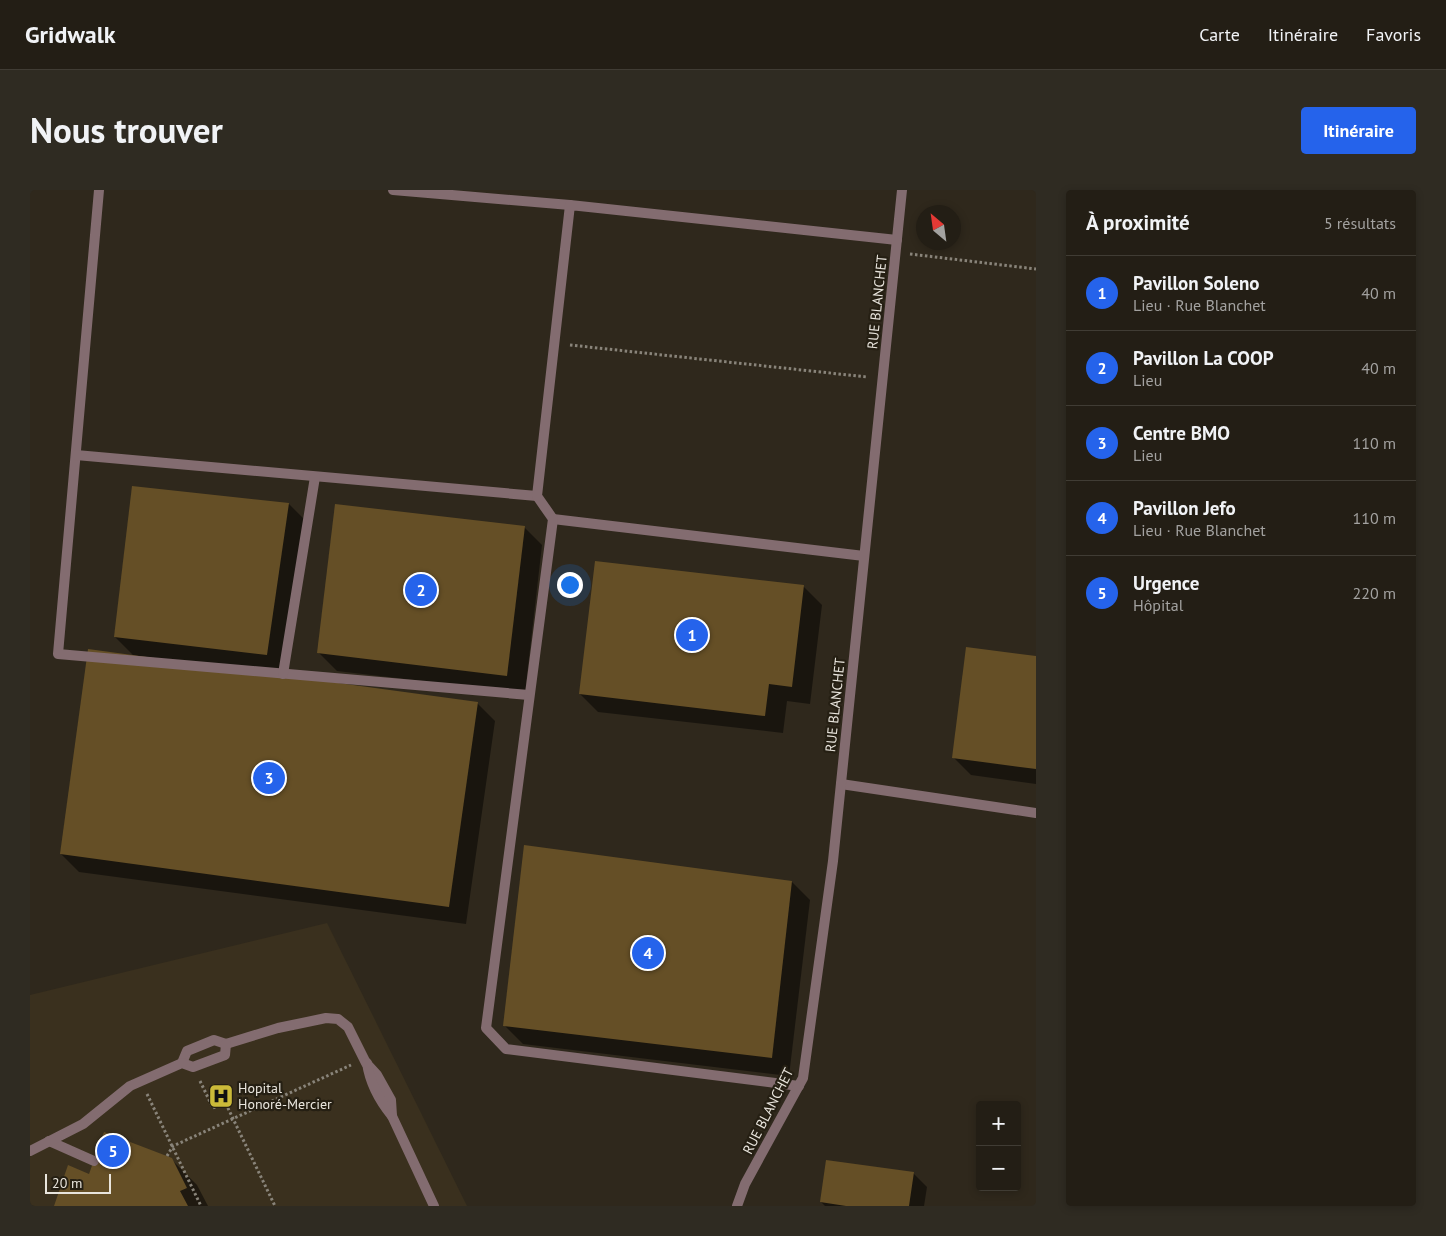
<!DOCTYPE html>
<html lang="fr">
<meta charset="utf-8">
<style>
body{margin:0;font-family:"PT Sans",sans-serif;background:#2f2b22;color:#f1f3f6}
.controls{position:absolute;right:15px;bottom:15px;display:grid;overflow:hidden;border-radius:5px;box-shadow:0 2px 8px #0003}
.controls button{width:45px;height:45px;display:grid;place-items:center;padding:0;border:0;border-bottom:1px solid #403c34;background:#231e15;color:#f1f3f6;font:25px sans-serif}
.compass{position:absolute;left:886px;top:15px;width:45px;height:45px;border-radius:50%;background:#231e15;box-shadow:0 2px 8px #0003;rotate:331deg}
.scale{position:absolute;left:15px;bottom:12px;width:66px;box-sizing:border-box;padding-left:5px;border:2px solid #e9e5dd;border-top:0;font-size:14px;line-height:18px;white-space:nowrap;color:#e9e5dd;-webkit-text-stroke:4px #251f13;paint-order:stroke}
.you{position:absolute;left:539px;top:394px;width:18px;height:18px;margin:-12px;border:4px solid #fff;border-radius:50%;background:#1a73e8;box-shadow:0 0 0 8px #1a73e833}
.badge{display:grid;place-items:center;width:32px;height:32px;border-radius:50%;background:#2563eb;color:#fff;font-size:16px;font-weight:700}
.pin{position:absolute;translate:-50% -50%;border:2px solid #fff;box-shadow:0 1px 5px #0006}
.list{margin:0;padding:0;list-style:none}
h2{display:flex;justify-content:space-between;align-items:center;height:65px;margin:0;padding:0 20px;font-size:21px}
h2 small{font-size:16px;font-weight:400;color:#a3a2a0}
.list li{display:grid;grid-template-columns:32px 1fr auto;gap:15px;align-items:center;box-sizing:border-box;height:75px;padding:0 20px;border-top:1px solid #403c34}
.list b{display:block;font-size:19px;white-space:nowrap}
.list p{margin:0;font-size:16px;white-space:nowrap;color:#a3a2a0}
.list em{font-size:16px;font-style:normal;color:#a3a2a0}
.map{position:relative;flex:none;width:1006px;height:1016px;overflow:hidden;border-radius:5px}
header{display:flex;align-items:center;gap:30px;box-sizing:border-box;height:70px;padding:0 25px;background:#231e15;border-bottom:1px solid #403c34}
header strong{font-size:24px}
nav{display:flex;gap:28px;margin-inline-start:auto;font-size:18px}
.intro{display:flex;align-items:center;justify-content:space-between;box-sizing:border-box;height:120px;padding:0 30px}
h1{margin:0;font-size:35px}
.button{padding:12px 22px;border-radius:5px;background:#2563eb;color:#fff;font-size:18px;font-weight:700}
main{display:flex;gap:30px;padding:0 30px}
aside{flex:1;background:#231e15;border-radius:5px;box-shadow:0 2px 8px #0003}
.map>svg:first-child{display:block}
</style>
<header>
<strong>Gridwalk</strong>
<nav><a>Carte</a><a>Itinéraire</a><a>Favoris</a></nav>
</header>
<div class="intro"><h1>Nous trouver</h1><a class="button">Itinéraire</a></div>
<main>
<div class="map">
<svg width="1006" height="1016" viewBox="0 0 1006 1016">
<rect width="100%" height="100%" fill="#2f281c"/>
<!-- built -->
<polygon fill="#3a301e" points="297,733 437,1016 0,1016 0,805"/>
<!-- shadow -->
<g fill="#0007">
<polygon points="103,297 259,314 277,332 255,482 146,472 447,513 465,531 436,734 49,682 31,664 105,467 85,447"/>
<polygon points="494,337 512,355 495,503 307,481 289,463"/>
<polygon points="566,372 774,397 792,415 780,514 757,511 753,543 568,522 550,504"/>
<polygon points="1006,467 1006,594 941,585 923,567"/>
<polygon points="762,692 780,710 759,886 493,854 475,836"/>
<polygon points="141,969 167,995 178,1016 26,1016 60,986"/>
<polygon points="883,983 897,997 894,1016 795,1016 791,1012"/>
</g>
<!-- building -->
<g fill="#654f26">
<polygon points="102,296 259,313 237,465 84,447"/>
<polygon points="305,314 495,336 477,486 287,463"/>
<polygon points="565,371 774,395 762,497 739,494 735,526 549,504"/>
<polygon points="936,457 1006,466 1006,579 922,568"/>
<polygon points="58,459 448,512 419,717 30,664"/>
<polygon points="494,655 762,691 742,868 473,836"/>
<polygon points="74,942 142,968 157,998 150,1001 158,1016 24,1016 38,975 59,984"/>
<polygon points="796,970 884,982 879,1016 816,1016 790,1012"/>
</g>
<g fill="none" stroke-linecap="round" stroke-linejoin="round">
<!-- path -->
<g stroke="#89847a" stroke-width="3" stroke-dasharray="2.5 2.5" stroke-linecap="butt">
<polyline points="880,64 1006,79"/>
<polyline points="540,155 837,187"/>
<polyline points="170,891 183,918 195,912 245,1016"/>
<polyline points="117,904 171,1016"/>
<polyline points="137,966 143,956 321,875"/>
</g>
<!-- service -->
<g stroke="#836c70" stroke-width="10">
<polyline points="69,0 28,464 499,505"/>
<polyline points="363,0 540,15"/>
<polyline points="46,265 507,306"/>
<polyline points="523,329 834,366"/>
<polyline points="253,484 285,287"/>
<polyline points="811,594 1006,623"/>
<polyline points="152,873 157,861 184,850 196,854 248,838 296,828 308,829 318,837 336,873 347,885 361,910 362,926"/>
<path d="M337 873C340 894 349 910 362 926L404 1016"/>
<polyline points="769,896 476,859 456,838 523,329 507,306 540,15 867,50"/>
<polyline points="19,951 64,971"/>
<polyline points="0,961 53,934 100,896 152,873 163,877 195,865 196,854"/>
</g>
<!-- minor -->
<polyline stroke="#836c70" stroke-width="10" points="707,1016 715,994 773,888 803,671 872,0"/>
</g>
<!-- icons -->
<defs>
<symbol id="hospital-square" viewBox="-11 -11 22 22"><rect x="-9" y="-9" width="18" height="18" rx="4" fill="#cbba39" stroke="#251f13"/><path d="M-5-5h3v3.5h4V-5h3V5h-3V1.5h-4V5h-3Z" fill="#111"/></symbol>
</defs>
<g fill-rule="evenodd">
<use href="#hospital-square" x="177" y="892" width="28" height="28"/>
</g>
<g text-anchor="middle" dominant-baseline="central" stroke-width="4.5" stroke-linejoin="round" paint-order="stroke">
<!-- street labels -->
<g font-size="14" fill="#e9e5dd" stroke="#251f13">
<text transform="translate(847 112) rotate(-84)">RUE BLANCHET</text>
<text transform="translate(805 515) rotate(-84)">RUE BLANCHET</text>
<text transform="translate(738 921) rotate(-63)">RUE BLANCHET</text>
</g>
<!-- poi labels -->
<g font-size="14" fill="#e9e5dd" stroke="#251f13" text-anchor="start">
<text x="208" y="898">Hopital<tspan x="208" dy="16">Honoré-Mercier</tspan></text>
</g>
</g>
</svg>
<div class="controls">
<button>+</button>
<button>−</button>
</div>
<svg class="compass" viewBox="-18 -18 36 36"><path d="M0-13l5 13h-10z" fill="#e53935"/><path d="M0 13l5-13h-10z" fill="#a3a2a0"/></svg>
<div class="scale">20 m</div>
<div class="you"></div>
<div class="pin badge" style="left:662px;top:445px">1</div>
<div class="pin badge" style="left:391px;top:400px">2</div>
<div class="pin badge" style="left:239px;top:588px">3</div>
<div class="pin badge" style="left:618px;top:763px">4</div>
<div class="pin badge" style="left:83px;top:961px">5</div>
</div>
<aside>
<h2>À proximité<small>5 résultats</small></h2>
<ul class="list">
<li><span class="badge">1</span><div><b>Pavillon Soleno</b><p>Lieu · Rue Blanchet</p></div><em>40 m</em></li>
<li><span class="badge">2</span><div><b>Pavillon La COOP</b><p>Lieu</p></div><em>40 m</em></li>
<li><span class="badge">3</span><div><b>Centre BMO</b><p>Lieu</p></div><em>110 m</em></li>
<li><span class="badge">4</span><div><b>Pavillon Jefo</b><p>Lieu · Rue Blanchet</p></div><em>110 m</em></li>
<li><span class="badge">5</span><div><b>Urgence</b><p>Hôpital</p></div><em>220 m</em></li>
</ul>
</aside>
</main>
